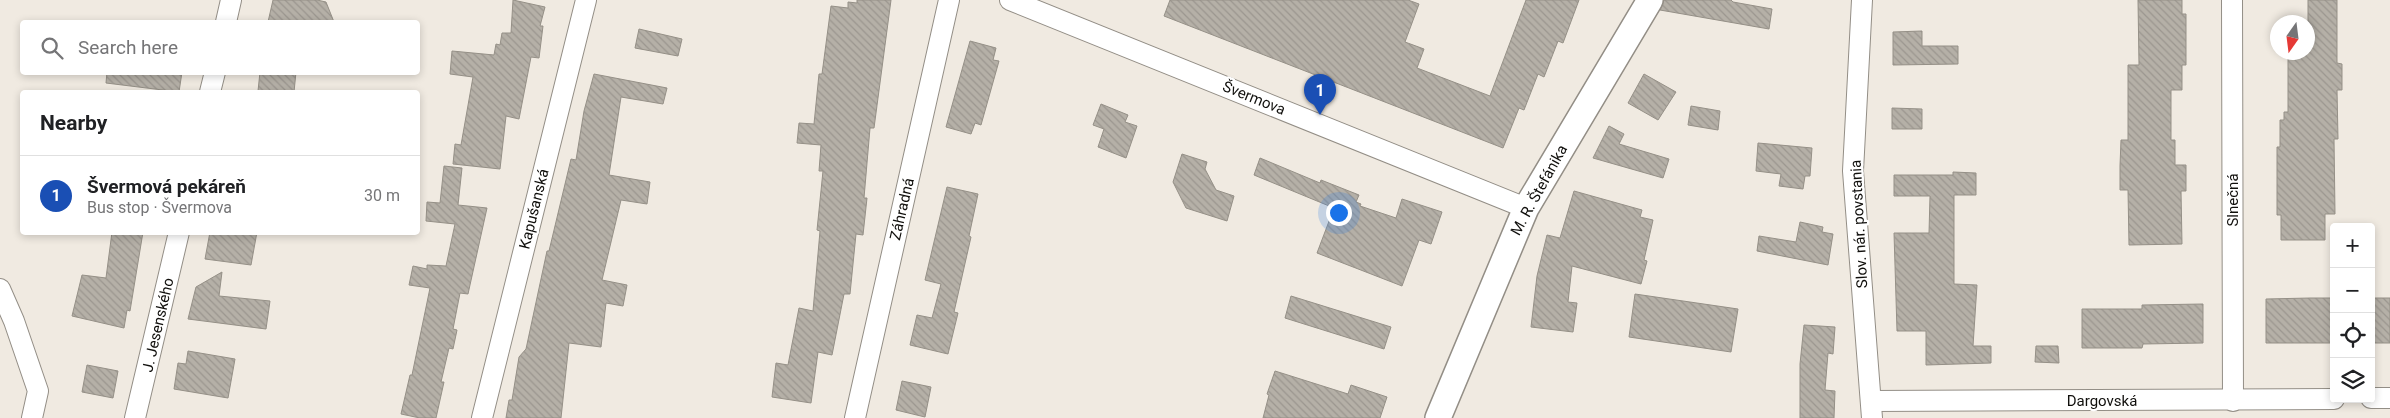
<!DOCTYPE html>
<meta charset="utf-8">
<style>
body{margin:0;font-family:Roboto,sans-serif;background:#f6f6f6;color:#202124}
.controls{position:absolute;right:15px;bottom:15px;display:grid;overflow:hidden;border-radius:5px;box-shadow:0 2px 8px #0003}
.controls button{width:45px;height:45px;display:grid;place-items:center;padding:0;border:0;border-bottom:1px solid #e0e0e0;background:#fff;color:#202124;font:25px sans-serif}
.compass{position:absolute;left:2270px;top:15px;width:45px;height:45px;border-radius:50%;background:#fff;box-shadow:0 2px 8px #0003;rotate:194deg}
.you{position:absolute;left:1338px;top:212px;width:18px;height:18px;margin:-12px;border:4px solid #fff;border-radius:50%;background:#1a73e8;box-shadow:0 0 0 8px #1a73e833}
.badge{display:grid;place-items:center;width:32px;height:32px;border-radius:50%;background:#ea580c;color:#fff;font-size:16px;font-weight:700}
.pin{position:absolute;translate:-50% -41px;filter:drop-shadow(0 1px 2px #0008)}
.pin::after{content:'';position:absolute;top:26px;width:18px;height:15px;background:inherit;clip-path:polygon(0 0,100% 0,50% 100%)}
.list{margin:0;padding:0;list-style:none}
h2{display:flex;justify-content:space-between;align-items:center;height:65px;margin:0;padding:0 20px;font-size:21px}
h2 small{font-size:16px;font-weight:400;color:#757577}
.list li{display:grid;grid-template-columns:32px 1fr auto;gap:15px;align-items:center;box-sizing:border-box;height:80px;padding:0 20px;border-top:1px solid #e0e0e0}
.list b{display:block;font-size:19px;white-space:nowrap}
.list p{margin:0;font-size:16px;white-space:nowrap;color:#757577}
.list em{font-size:16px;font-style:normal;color:#757577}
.icon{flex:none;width:28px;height:28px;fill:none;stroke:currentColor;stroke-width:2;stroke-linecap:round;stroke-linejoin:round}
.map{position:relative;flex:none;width:2390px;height:418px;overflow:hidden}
.search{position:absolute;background:#fff;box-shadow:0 2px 8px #0003;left:20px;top:20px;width:400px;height:55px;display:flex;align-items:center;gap:12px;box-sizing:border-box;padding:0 18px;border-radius:5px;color:#757577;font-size:19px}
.panel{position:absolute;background:#fff;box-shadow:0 2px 8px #0003;left:20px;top:90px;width:400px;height:145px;border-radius:5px}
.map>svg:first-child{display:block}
</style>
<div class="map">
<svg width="2390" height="418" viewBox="0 0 2390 418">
<defs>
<pattern id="building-back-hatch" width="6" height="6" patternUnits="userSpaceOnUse" patternTransform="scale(1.25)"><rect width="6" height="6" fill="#b5b0a7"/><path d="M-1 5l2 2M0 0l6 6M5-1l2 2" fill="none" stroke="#9b968f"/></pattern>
</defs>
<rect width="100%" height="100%" fill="#f0eae1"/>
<!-- building -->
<g fill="url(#building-back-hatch)" stroke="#959087">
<polygon points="273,0 317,0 326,2 334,22 268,22"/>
<polygon points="513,0 545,7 540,26 543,26 539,58 531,57 519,119 506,116 500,169 453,164 455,144 461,145 473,77 450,74 452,51 494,55 496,44 500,45 502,33 511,33"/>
<polygon points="857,0 891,0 874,128 870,128 864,198 867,198 863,235 856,234 850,294 844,294 832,355 818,352 811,403 772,397 776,363 788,365 799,308 813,311 820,231 817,230 823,171 819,171 821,145 797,143 799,123 814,124 819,74 822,74 831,6 848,8 848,2 857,3"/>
<polygon points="1170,0 1408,0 1419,4 1405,42 1424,49 1417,68 1490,96 1526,0 1579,0 1563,43 1558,41 1544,77 1538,74 1524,110 1519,108 1503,148 1164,16"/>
<polygon points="1664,0 1731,0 1733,2 1772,9 1769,29 1660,10"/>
<polygon points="2138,0 2182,0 2182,14 2186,14 2186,65 2182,65 2182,90 2171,90 2171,140 2175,140 2175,165 2186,165 2186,191 2181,191 2182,244 2129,245 2128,190 2120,190 2120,166 2121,140 2128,140 2128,65 2139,65"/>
<polygon points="2308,0 2337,0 2337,63 2342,64 2342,90 2337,90 2338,139 2334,139 2335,214 2325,214 2325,240 2281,240 2281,215 2277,215 2277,147 2280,147 2280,120 2284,120 2284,112 2288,112 2288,52 2308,52"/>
<polygon points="639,29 682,39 678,56 635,48"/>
<polygon points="1922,31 1922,46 1958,46 1958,64 1893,65 1893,32"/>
<polygon points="970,41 996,48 993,60 999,61 981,125 975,123 971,134 946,127"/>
<polygon points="107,72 182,72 179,92 106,83"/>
<polygon points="260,72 296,72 294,92 258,91"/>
<polygon points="594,74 667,88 663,104 621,97 609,175 650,182 647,204 621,200 602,280 627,285 623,306 606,303 601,347 569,343 561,418 506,418 509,400 512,400 519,357 526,349 547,251 549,251 571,159 576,160 584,111"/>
<polygon points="1644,74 1676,92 1658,120 1628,103"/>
<polygon points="1101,104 1128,115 1125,122 1137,126 1126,158 1098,147 1104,129 1093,125"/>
<polygon points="1691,106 1720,111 1718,130 1688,125"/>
<polygon points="1892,108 1922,109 1922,129 1892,129"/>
<polygon points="1609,126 1624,134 1619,144 1669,159 1663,178 1593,158"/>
<polygon points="1758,143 1812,148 1810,176 1805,176 1803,189 1779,186 1781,174 1756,171"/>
<polygon points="1182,154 1207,162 1205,169 1216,190 1234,196 1227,221 1186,208 1173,182"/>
<polygon points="1260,158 1320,183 1321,180 1359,195 1356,202 1361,204 1360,206 1396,218 1402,199 1442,212 1431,244 1419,240 1402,286 1317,253 1334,208 1254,175"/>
<polygon points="444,166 462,168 458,205 487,208 468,294 460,293 453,329 457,330 453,349 449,348 441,382 444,382 436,418 420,418 401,414 410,375 412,375 430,288 409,285 413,266 427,269 427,265 446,266 455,224 426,221 427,202 440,203"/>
<polygon points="1953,172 1976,173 1976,195 1954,195 1954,284 1977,285 1973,346 1991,346 1991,363 1926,365 1926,331 1897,331 1894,233 1929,233 1930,196 1894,196 1894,175 1953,175"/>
<polygon points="947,187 978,194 969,236 971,237 954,312 958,313 948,354 910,345 917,315 932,318 941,284 925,280"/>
<polygon points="1574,191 1642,210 1640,217 1653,220 1644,260 1647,261 1641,284 1572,266 1568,302 1577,303 1573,332 1531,327 1537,276 1547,235 1560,238"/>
<polygon points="1800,222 1823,227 1822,232 1833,234 1828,265 1757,251 1759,236 1796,242"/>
<polygon points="112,232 143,232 130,311 127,310 124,328 72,316 82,275 106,278"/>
<polygon points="210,232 257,232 251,265 205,259"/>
<polygon points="222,272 219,296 270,301 266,329 188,319 196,287"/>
<polygon points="1635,294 1738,309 1731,352 1629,337"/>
<polygon points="1291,296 1391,327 1384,349 1285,318"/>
<polygon points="2310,298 2334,298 2334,343 2266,343 2266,299"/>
<rect x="2371" y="298" width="19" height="45"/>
<polygon points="2203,304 2203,343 2143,344 2142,348 2082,348 2082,309 2142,309 2142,305"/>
<polygon points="1804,325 1835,327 1833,354 1828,353 1825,390 1835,391 1834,418 1800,418 1800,364"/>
<polygon points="2036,346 2058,346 2059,363 2035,362"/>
<polygon points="188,351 235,359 228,398 174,389 178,363 186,364"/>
<polygon points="87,365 118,371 113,398 82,392"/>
<polygon points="1275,371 1348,394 1351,385 1387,397 1380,418 1263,418 1269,395 1267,394"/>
<polygon points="902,381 931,387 925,417 896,410"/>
</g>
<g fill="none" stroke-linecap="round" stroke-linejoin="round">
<defs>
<g id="minor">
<polyline points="1010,0 1526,208"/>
<polyline points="1862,0 1853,171 1872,418"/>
<polyline points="2232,0 2233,401"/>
<polyline points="226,22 231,0"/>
<polyline points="210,92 215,72"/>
<polyline points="0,289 14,321 38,391 32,418"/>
<polyline points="2371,398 2390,398"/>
<polyline points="1871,401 2334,399"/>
<polyline points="135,418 179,232"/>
<polyline points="482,418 586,0"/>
<polyline points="855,418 949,0"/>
</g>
<polyline id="tertiary" points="1438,418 1526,208 1650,0"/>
</defs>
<!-- minor casing -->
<use href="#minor" stroke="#938e86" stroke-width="22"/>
<!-- tertiary casing -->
<use href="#tertiary" stroke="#938e86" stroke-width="28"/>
<!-- minor -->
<use href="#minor" stroke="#fff" stroke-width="20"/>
<!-- tertiary -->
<use href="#tertiary" stroke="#fff" stroke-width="25"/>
</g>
<g text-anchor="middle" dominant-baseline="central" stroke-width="4.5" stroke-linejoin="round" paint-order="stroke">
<!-- street labels -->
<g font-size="15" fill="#100f0c" stroke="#fff">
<text transform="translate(1254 98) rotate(22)">Švermova</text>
<text transform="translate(1539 190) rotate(-61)">M. R. Štefánika</text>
<text transform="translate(2233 200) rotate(-90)">Slnečná</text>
<text transform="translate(534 209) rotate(-76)">Kapušanská</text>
<text transform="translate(902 209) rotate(-77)">Záhradná</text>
<text transform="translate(1859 224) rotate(-93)">Slov. nár. povstania</text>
<text transform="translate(158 325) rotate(-77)">J. Jesenského</text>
<text x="2102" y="401">Dargovská</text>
</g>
</g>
</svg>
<div class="controls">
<button>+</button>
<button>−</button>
<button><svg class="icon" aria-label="locate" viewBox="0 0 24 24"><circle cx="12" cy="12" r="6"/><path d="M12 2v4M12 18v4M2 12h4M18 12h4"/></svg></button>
<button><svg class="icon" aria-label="layers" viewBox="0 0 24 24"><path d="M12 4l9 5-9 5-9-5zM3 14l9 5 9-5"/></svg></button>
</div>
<svg class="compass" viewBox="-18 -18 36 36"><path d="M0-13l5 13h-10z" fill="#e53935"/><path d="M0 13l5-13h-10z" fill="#757577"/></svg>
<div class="you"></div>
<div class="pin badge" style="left:1320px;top:115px;background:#1a4fb4">1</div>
<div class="search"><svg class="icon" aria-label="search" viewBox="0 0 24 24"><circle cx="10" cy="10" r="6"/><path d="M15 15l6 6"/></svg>Search here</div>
<section class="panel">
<h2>Nearby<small></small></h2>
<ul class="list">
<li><span class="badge" style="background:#1a4fb4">1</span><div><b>Švermová pekáreň</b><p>Bus stop · Švermova</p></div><em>30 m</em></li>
</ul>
</section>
</div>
